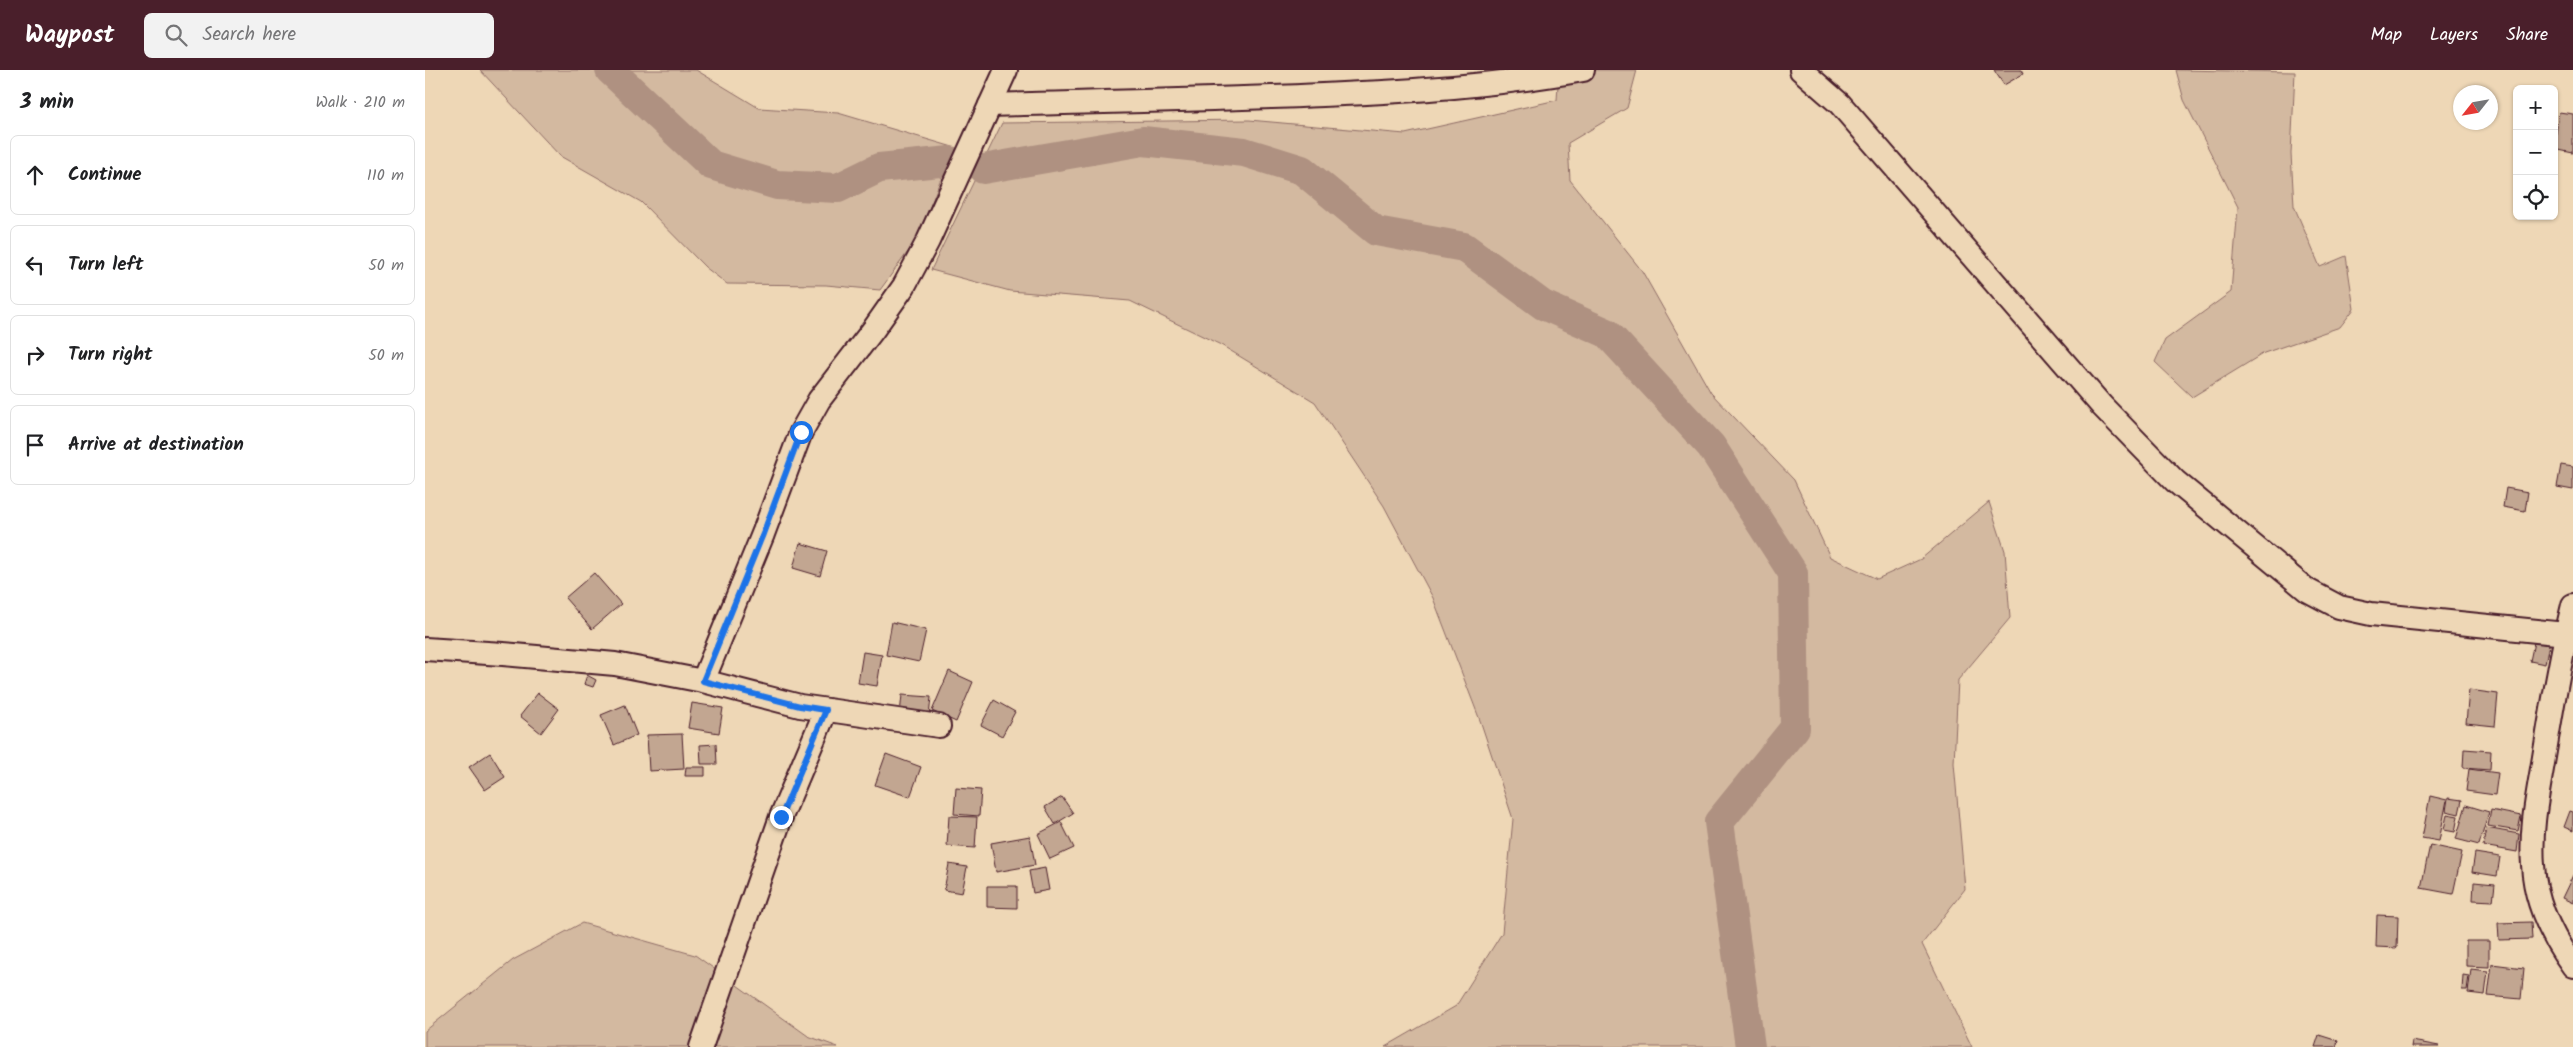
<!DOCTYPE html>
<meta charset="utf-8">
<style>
body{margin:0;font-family:Kalam,sans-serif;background:#f2f2f2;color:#202124}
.controls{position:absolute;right:15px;top:15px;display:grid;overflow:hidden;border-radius:8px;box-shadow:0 1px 4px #0004}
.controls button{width:45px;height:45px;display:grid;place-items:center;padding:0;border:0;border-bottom:1px solid #e0e0e0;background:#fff;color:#202124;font:25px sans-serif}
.compass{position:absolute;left:2028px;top:15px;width:45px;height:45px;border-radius:50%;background:#fff;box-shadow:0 1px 4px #0004;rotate:239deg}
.stop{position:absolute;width:15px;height:15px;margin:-11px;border:4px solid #1a73e8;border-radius:50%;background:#fff}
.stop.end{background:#1a73e8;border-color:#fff;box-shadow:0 1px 5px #0008}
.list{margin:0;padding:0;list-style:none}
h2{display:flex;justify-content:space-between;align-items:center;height:65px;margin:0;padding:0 20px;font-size:21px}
h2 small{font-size:16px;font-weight:400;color:#757577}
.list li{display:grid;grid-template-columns:32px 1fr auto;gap:15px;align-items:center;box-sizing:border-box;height:80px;margin:0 10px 10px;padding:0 10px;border:1px solid #e0e0e0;border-radius:8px}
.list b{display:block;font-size:19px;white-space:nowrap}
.list em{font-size:16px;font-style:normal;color:#757577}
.icon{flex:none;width:28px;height:28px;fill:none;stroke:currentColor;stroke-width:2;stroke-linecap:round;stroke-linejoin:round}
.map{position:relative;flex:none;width:2148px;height:977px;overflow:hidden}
header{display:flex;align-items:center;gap:30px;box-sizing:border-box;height:70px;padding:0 25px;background:#4a1f2b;color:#fff}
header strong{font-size:24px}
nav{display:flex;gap:28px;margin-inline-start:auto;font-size:18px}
.search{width:350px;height:45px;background:#f2f2f2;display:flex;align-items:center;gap:12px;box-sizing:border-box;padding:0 18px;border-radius:8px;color:#757577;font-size:19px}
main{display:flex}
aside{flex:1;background:#fff}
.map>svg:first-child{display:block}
</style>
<header>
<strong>Waypost</strong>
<div class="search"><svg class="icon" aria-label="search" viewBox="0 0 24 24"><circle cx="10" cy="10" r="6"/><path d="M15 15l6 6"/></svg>Search here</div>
<nav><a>Map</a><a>Layers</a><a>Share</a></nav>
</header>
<main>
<aside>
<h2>3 min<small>Walk · 210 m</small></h2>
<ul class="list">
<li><svg class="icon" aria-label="ahead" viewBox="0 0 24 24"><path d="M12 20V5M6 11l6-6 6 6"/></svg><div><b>Continue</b></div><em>110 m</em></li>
<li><svg class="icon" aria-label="left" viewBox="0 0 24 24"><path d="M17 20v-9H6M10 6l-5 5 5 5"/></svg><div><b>Turn left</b></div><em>50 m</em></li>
<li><svg class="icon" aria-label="right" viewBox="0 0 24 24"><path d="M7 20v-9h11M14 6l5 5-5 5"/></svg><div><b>Turn right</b></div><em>50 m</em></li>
<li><svg class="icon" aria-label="arrive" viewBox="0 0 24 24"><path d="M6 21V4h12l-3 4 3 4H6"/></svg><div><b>Arrive at destination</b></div></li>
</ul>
</aside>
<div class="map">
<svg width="2148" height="977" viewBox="0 0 2148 977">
<rect width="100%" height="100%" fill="#eed7b6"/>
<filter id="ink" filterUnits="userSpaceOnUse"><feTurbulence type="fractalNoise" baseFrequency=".02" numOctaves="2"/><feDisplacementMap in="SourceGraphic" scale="10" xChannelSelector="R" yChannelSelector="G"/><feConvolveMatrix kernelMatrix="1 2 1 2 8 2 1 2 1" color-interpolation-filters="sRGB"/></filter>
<g filter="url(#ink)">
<!-- green -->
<g fill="#d3b9a0" stroke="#8e6c66">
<polygon points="55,0 271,0 334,38 413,43 528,77 493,168 455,220 401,215 302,214 280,197 216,132 135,86"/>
<polygon points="1134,0 1212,0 1202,38 1143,73 1145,110 1217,201 1286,323 1369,410 1405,487 1452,509 1496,489 1564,432 1580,481 1585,548 1533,610 1529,693 1540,819 1497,874 1547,977 960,977 1031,936 1077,863 1088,749 1056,653 1008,528 959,436 890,332 796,275 705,231 585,221 506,200 577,53 824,50 980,64 1132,30"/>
<polygon points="1751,0 1870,2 1866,84 1869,136 1895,197 1921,186 1929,239 1915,257 1839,283 1767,327 1730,292 1740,270 1806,222 1813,137 1759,30"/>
<polygon points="157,853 270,885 383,966 413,977 0,977 0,961 88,890"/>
</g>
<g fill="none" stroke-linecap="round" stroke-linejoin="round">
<!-- river -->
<g stroke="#af9181" stroke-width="30">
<polyline points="185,0 286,95 352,115 413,118 454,98 525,91"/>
<polyline points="558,99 718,71 819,82 877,100 951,161 1039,177 1118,235 1182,263 1286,376 1368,503 1370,658 1294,752 1325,977"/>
</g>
</g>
<!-- building -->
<g fill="#c2a691" stroke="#4a1f2b">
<polygon points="1569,0 1596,0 1598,4 1579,15"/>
<polygon points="2134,42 2148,44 2148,83 2129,79"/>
<polygon points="2136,395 2148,397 2148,420 2132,417"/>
<polygon points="2081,418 2103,422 2100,441 2078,437"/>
<polygon points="375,473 402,481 395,506 368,498"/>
<polygon points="169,503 196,534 167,559 140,528"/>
<polygon points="467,552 501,560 494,592 461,585"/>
<polygon points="2109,572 2124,575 2120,594 2105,591"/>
<polygon points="438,582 457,585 452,616 433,613"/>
<polygon points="524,601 548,612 531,652 507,641"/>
<polygon points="162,605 171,610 168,617 159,614"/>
<polygon points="2044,620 2073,624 2070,656 2041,653"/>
<polygon points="113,623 134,639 116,663 95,646"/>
<polygon points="477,625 506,627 504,647 475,644"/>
<polygon points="569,630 590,642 577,666 556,655"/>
<polygon points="267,633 298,638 294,663 263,658"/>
<polygon points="200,635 212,665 189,675 176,645"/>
<polygon points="257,664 259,699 224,701 222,665"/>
<polygon points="291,674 292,694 276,694 275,675"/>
<polygon points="2039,679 2066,681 2065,700 2038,698"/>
<polygon points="65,683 80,707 60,720 44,697"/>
<polygon points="461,684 496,697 485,727 450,715"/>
<polygon points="261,697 280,697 280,706 260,706"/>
<polygon points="2044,699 2073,703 2070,725 2041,721"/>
<polygon points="531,718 556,720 554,746 529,744"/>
<polygon points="2005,726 2022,730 2014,771 1997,768"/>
<polygon points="637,727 648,743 630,754 620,737"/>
<polygon points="2023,728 2037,730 2034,744 2021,741"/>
<polygon points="2041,735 2064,742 2054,775 2031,769"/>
<polygon points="2066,740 2096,746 2093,761 2063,756"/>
<polygon points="2145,741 2148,742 2148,761 2139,757"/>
<polygon points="2022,744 2033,746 2030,762 2019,760"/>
<polygon points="524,746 552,747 550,778 522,776"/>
<polygon points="636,752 649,778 625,789 613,764"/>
<polygon points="2061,758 2094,764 2092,782 2058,776"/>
<polygon points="605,766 610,795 571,802 566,773"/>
<polygon points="2005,775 2037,782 2028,824 1996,818"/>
<polygon points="2050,783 2075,787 2072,806 2047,802"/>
<polygon points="524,794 542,797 537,823 519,820"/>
<polygon points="620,798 624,820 608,823 604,801"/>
<polygon points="2148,805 2148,833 2137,828"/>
<polygon points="2049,812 2070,814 2068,831 2048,830"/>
<polygon points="562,816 592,816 592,838 562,837"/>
<polygon points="1952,845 1973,846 1972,878 1951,877"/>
<polygon points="2106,852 2107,869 2074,870 2073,853"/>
<polygon points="2041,871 2064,871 2064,897 2041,896"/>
<polygon points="2067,894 2099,898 2096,929 2063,926"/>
<polygon points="2046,899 2063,901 2060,925 2043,923"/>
<polygon points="2038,905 2044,906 2042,920 2037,920"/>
<polygon points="1894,965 1913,971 1911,977 1890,977"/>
<polygon points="1987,971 2014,976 2014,977 1986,977"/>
</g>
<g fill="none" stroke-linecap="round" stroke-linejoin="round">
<defs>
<g id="minor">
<polyline points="1376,0 1415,34 1677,336 1750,411 1882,520 1914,537 1946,544 2141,564"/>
<path d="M565 35C676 32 787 30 898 25 986 21 1071 16 1158 0"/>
<path d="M2148 535C2136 584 2128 632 2120 681 2114 719 2105 756 2108 795 2110 832 2127 867 2148 896"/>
<polyline points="0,579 78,584 190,594 278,611 375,636 514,656"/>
<polyline points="278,611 338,464 376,362 394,330 448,260 479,216 503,171 581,0"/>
<polyline points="276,977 356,747 401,640"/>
</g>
</defs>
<!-- minor casing -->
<use href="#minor" stroke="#4a1f2b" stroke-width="26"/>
<!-- minor -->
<use href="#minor" stroke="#eed7b6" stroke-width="22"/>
</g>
</g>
<g fill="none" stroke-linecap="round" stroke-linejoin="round" filter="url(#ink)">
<!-- route -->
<polyline stroke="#1a73e8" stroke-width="6" points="356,747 401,640 375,636 278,611 338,464 376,362"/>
</g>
</svg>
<div class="controls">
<button>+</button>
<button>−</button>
<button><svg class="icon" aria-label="locate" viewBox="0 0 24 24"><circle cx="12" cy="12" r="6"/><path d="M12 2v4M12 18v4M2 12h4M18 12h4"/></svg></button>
</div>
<svg class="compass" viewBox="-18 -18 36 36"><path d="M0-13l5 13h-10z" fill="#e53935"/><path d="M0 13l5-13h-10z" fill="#757577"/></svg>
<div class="stop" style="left:376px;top:362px"></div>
<div class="stop end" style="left:356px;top:747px"></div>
</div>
</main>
